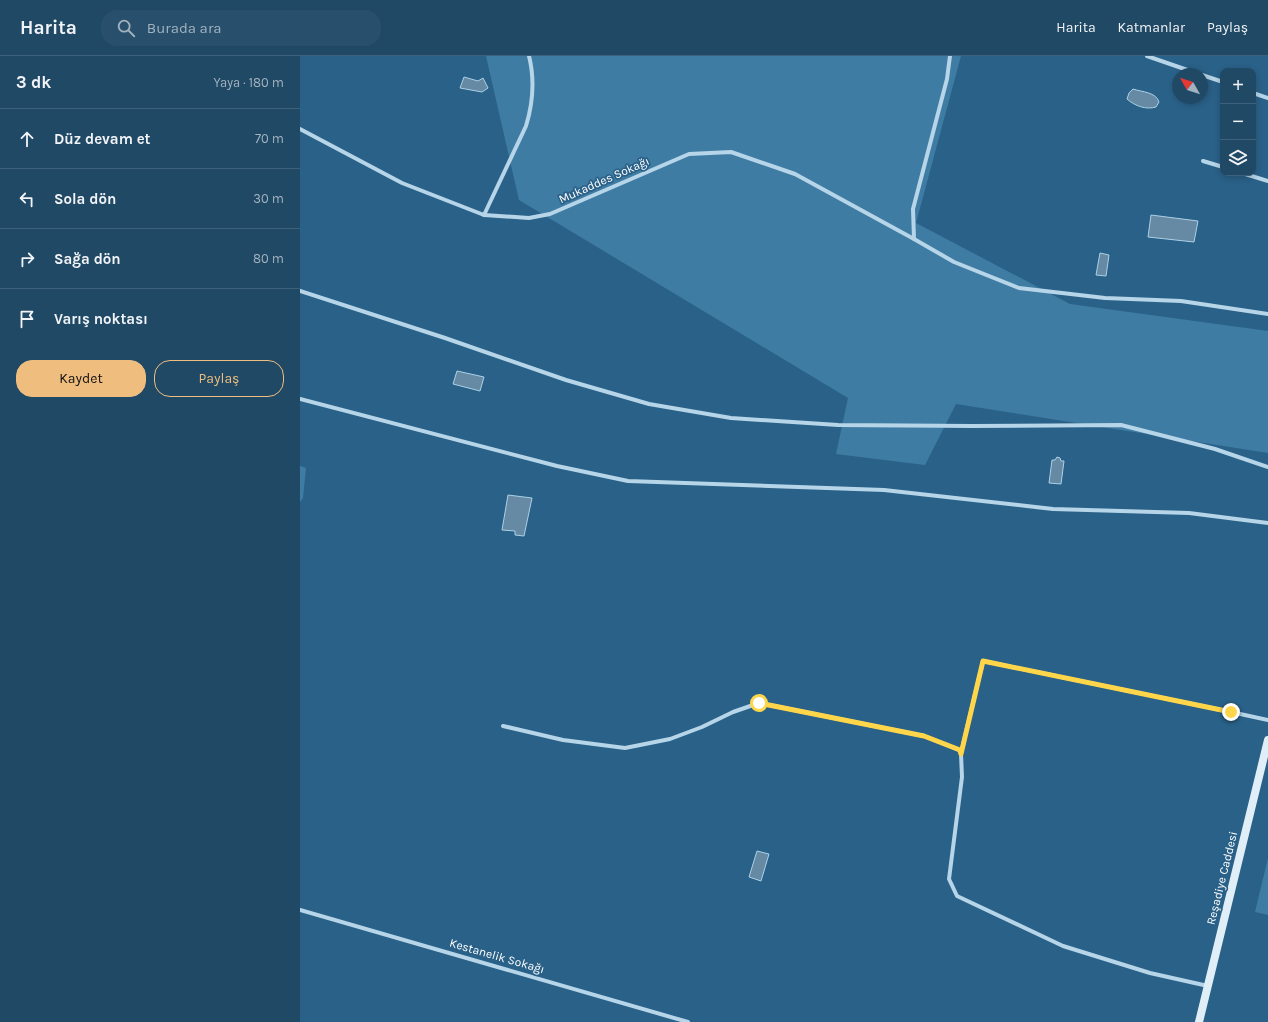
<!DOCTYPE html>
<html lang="tr">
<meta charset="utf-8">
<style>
body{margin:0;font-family:Karla,sans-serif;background:#28506c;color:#f1f3f6}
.controls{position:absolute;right:12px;top:12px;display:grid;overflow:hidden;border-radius:8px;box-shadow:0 2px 6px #0003}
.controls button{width:36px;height:36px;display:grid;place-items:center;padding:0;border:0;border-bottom:1px solid #3d617a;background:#204966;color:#f1f3f6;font:20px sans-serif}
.compass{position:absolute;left:872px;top:12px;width:36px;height:36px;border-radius:50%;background:#204966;box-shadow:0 2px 6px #0003;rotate:309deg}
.stop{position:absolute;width:12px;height:12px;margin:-9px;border:3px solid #ffd54a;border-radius:50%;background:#fff}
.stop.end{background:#ffd54a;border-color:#fff;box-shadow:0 1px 4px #0008}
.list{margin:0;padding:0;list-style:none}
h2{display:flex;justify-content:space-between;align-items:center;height:52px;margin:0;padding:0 16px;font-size:17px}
h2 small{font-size:13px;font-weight:400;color:#a2b2bf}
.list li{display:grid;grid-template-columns:26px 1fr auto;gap:12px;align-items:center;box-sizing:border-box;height:60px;padding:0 16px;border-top:1px solid #3d617a}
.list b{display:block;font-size:15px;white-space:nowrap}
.list em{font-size:13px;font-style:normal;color:#a2b2bf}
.actions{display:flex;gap:8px;padding:12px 16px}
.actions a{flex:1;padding:9px 0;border:1px solid #efbd7e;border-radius:16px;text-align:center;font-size:14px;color:#efbd7e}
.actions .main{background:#efbd7e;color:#111}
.icon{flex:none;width:22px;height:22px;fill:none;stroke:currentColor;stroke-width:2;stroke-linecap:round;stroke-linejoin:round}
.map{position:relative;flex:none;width:968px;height:966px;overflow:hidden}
header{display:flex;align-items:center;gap:24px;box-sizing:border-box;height:56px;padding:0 20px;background:#204966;border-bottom:1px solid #3d617a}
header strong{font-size:19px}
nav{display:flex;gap:22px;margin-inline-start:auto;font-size:14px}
.search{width:280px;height:36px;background:#28506c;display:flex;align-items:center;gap:10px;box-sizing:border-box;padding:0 14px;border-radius:16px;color:#a2b2bf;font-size:15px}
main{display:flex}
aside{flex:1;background:#204966}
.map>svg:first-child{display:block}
</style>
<header>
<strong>Harita</strong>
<div class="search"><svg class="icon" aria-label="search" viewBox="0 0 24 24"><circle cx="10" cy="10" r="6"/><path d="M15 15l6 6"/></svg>Burada ara</div>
<nav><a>Harita</a><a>Katmanlar</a><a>Paylaş</a></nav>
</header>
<main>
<aside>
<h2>3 dk<small>Yaya · 180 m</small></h2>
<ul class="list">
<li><svg class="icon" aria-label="ahead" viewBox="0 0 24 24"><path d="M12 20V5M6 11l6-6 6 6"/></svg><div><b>Düz devam et</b></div><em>70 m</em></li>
<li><svg class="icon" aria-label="left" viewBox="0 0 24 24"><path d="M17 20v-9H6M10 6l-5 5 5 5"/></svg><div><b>Sola dön</b></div><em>30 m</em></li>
<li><svg class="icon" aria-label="right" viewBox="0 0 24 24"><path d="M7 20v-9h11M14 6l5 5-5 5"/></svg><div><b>Sağa dön</b></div><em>80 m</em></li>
<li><svg class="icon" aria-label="arrive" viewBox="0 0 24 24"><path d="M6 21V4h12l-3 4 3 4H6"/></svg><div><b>Varış noktası</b></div></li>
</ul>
<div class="actions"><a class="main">Kaydet</a><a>Paylaş</a></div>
</aside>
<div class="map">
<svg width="968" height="966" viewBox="0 0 968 966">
<rect width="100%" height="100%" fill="#2a6188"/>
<!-- green -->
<g fill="#3f7ca4">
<polygon points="186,0 661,0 616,167 770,248 968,275 968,397 656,348 625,409 536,398 548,342 219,144"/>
<polygon points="0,410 6,412 3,442 0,446"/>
<polygon points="968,802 968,859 955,856"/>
</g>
<!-- water -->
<g fill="#668aa3" stroke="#abd1e8">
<polygon points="164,21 178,25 183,22 188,32 182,36 160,32"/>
<path d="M833 33C842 36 856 36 859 46L856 51C846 54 835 50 827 43L829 37Z"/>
<polygon points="851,159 898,165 894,186 848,181"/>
<polygon points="800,197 809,199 806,220 796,219"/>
<polygon points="157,315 184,321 180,335 153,328"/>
<polygon points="757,401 760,402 761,405 764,405 761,428 749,427 752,404 755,404"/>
<polygon points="208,439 232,442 224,480 215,479 215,475 202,474"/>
<polygon points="457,795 469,798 461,825 449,821"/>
</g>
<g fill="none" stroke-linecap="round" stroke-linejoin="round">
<!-- street -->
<g stroke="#b6d5e8" stroke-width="4">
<polyline points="650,0 647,23 613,153 614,183 654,206 719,232 805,242 881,245 968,258"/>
<polyline points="847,0 899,18"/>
<polyline points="902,19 923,26"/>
<polyline points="953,37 968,42"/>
<polyline points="0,73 102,127 184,159 229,162 250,158 389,98 431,96 495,118 614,183"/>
<polyline points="903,105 923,111"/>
<polyline points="942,117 968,125"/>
<path d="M184 159 226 70C233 47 235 24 229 0"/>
<polyline points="0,235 145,282 266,324 349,348 431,362 538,369 672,370 821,369 915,393 968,411"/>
<polyline points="0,343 257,410 328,425 584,434 753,453 889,457 968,467"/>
<polyline points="203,670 263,684 325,692 370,683 402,671 433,656 459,647 624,680 659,694 661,698 662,721 649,823 657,840 763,890 850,917 908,930"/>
<polyline points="661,697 683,605 931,656 968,664"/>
<polyline points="0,854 388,966"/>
</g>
<!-- secondary -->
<polyline stroke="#e0eef7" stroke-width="8" points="899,966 968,684"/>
</g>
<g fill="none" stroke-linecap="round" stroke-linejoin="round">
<!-- route -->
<polyline stroke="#ffd54a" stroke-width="5" points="459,647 624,680 660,694 661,698 683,605 931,656"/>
</g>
<g text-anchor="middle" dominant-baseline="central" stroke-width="3.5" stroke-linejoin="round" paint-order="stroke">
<!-- street labels -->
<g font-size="12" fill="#fff" stroke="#2a6188">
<text transform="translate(304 124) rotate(-24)">Mukaddes Sokağı</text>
<text transform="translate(922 822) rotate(-76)">Reşadiye Caddesi</text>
<text transform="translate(197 900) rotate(16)">Kestanelik Sokağı</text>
</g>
</g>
</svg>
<div class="controls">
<button>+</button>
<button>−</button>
<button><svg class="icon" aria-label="layers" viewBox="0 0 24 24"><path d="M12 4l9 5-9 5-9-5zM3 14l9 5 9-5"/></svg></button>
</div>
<svg class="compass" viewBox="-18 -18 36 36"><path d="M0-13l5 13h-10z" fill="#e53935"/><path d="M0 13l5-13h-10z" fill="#a2b2bf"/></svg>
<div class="stop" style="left:459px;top:647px"></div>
<div class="stop end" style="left:931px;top:656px"></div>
</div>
</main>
